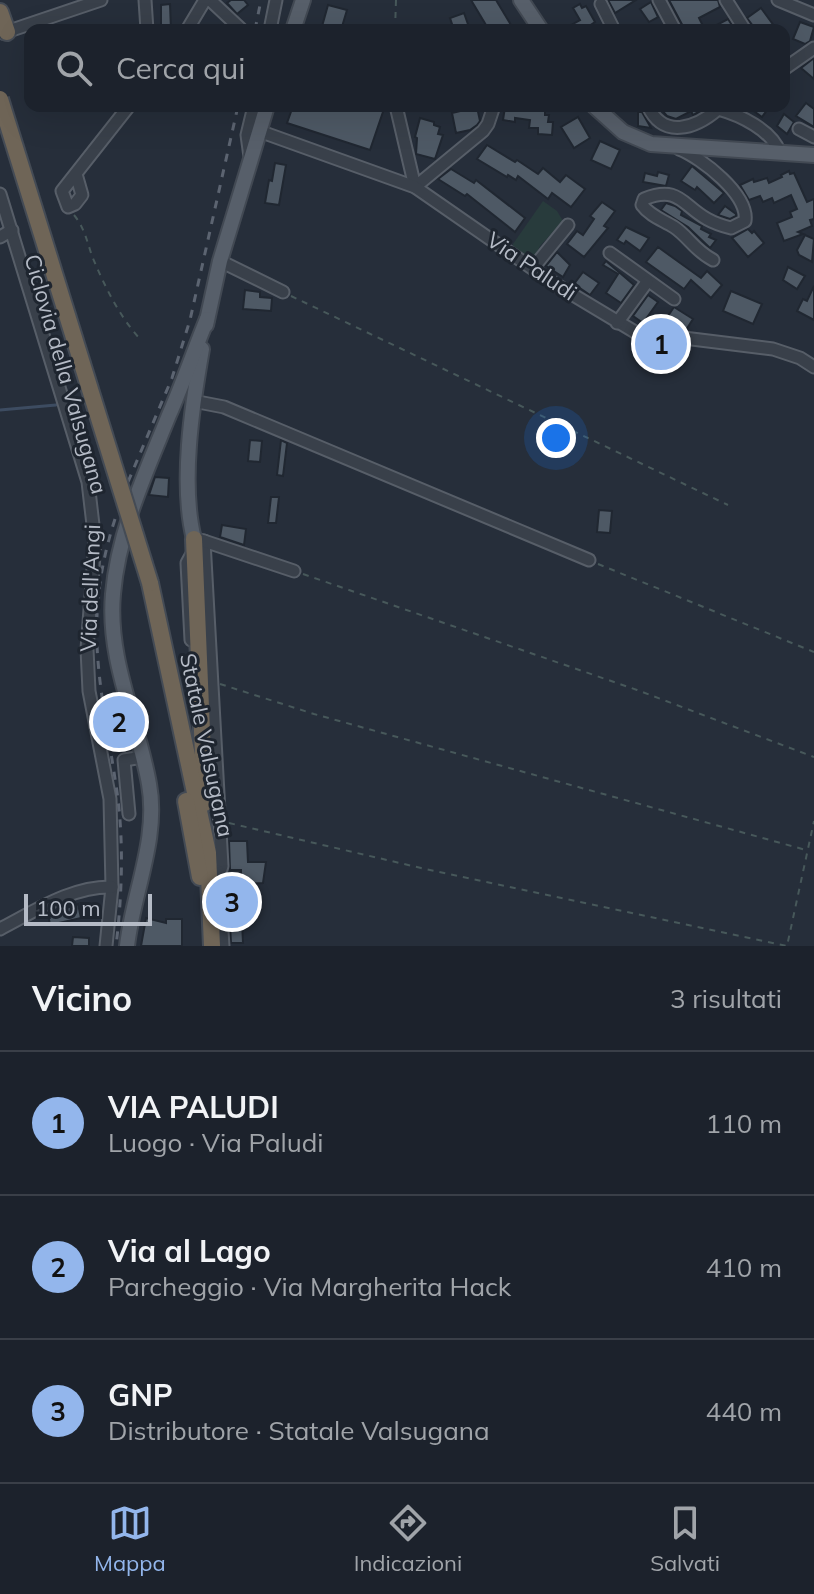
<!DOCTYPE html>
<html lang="it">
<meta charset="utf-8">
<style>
body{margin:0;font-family:Mulish,sans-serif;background:#292f38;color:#f1f3f6}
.scale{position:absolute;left:24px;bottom:20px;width:128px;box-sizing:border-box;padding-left:8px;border:4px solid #b5bbc6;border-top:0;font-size:22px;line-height:28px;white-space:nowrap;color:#b5bbc6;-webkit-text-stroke:6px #1e252f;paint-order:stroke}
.you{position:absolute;left:556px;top:438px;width:28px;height:28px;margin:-20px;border:6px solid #fff;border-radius:50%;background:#1a73e8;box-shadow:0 0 0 12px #1a73e833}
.badge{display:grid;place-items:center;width:52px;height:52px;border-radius:50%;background:#93b6ec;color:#111;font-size:26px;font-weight:700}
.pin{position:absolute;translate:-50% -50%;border:4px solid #fff;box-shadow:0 2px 8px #0006}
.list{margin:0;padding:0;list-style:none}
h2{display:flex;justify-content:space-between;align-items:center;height:104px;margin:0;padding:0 32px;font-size:34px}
h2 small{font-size:26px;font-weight:400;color:#a0a4a9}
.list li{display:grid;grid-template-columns:52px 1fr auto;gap:24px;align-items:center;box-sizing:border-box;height:144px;padding:0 32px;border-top:2px solid #3a3f48}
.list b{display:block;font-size:30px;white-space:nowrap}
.list p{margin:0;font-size:26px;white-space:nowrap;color:#a0a4a9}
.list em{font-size:26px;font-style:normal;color:#a0a4a9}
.icon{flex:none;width:44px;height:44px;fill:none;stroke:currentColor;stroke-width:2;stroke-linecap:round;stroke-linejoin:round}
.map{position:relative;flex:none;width:814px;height:946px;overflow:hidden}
.search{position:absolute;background:#1c222c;box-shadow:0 8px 32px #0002;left:24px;right:24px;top:24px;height:88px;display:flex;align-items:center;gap:20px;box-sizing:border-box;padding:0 28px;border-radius:16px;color:#a0a4a9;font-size:30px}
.sheet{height:536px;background:#1c222c}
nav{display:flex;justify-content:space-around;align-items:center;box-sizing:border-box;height:112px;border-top:2px solid #3a3f48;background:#1c222c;font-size:22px;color:#a0a4a9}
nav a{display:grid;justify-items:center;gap:4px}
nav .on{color:#93b6ec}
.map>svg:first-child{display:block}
</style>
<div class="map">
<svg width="814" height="946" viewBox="0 0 814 946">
<rect width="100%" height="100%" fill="#262e3a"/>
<!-- green -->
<polygon fill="#283b3c" points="543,201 557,211 563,221 540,246 534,259 513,247 513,244"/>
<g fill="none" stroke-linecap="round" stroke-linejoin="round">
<!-- stream -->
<polyline stroke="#3d4c61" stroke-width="3" points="0,410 56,405"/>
</g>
<!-- building -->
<g fill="#4e5965" stroke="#202731" stroke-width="2">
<polygon points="231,0 244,0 248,5 237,14 227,3"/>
<polygon points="471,0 496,0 514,30 489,30"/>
<polygon points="608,0 636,0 615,13"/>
<polygon points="669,0 718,0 720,7 699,18 705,30 685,30"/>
<polygon points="651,2 658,17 649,22 640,9"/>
<polygon points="170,4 171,30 161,30 161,5"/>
<polygon points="580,4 582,8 586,6 595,22 586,28 587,30 562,30 580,20 573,8"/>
<polygon points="328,5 347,10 341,30 321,30"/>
<polygon points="761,8 777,30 755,30 753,26 747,18"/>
<polygon points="464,13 470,30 454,30 450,18"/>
<polygon points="728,19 735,30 707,30"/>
<polygon points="800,22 814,27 810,41 805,44 793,39"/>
<polygon points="814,58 814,79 801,68"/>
<polygon points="806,103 814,109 814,127 796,116"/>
<polygon points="293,106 385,106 370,150 287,123"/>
<polygon points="511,106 545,110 545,115 549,115 548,122 553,122 552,135 538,134 538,128 529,128 530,120 515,118 515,122 503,120 505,107 511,108"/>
<polygon points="658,106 708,106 693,115 691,111 676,119 667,116"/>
<polygon points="747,106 770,106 762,117"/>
<polygon points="477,107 480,121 477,125 470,130 456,133 452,113"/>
<polygon points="638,112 642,112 651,128 638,126"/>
<polygon points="784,114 794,122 787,134 777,126"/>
<polygon points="578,117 590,138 574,148 561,127"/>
<polygon points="420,118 434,122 434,125 440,127 438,134 443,135 435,159 416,154 417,138 415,137"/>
<polygon points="600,141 620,150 611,169 591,160"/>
<polygon points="487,145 515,162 517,160 538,174 543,168 560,182 566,175 585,189 571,207 552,193 548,199 518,176 516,180 508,175 507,177 477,159"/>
<polygon points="275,163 286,165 279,205 265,203 269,180 272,181"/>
<polygon points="692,166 724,193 714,203 697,187 695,190 681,181"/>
<polygon points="451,169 474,183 476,180 525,218 515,232 467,194 465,196 438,179"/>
<polygon points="789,171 790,174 794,173 807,202 814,199 814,219 810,220 812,226 798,232 803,234 784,241 777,223 792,217 790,212 797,209 791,195 774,203 772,198 763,202 760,196 749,200 740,185 753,179 754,182 767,178 769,183 782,177 781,175"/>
<polygon points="658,172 669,175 666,186 643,182 645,173 657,176"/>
<polygon points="602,202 615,211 604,226 608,228 584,257 567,244 577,231 583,235 594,219 590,216"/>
<polygon points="666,203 675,206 682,211 681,215 702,226 701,229 711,234 709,237 716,240 710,248 688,227 661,210"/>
<polygon points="725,206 736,214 736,216 730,219 718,215"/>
<polygon points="626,227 649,238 640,251 626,241 624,244 617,240"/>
<polygon points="748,229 752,233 754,231 764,243 748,257 732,238"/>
<polygon points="805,235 814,239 812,262 799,255 797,250"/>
<polygon points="658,247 701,278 707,271 722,285 711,298 691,280 684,289 646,262"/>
<polygon points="557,252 570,265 563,277 546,266"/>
<polygon points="606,261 634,285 621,303 606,293 618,274 603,265"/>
<polygon points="788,267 805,276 797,289 783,280"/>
<polygon points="583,272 599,283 590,295 574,284"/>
<polygon points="814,286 814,320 797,311 803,299 807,301"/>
<polygon points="245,290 260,292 260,297 272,298 271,311 243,309"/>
<polygon points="731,291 762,304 753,324 723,311"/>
<polygon points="648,295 658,302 643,323 633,316"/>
<polygon points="674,307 693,319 686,330 666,319"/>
<polygon points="250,440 262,441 260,462 248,461"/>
<polygon points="281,440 287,443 283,476 277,475"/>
<polygon points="155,477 169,478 168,497 149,495"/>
<polygon points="271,497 279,497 276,523 268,523"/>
<polygon points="599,510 612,511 610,533 597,532"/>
<polygon points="222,525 246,529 244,545 220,537"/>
<polygon points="229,841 247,841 248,862 266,862 263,883 241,884 241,870 230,870"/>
<polygon points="228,889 239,889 239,921 242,921 243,943 231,943"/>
<polygon points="78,904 81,918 50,925 48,914"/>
<polygon points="146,918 166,923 166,919 182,919 182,946 141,946"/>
<polygon points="73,937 89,938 89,946 72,946"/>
</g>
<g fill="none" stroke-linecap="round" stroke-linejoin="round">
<defs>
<g id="minor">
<polyline points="145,0 147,30"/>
<polyline points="210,0 242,30"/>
<polyline points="659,0 675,30"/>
<polyline points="726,0 745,30"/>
<polyline points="778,0 814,15"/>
<polyline points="601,4 614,30"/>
<polyline points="187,30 205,0"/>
<polyline points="270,30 276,0"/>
<polyline points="3,33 101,0"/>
<polyline points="784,69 814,48"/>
<polyline points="396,106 415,187 483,131 488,124 494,106"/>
<path d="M648 106C663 139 695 129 718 109L716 106"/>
<path d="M718 109C740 115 772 130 780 153"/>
<polyline points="799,129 814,137"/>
<polyline points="259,131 415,187 555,284 635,332 773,349 800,358 814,367"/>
<path d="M679 149C702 158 749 195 745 221L731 228C723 226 714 223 707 219 682 205 679 185 644 199L642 205C650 216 663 220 674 227 689 237 694 250 713 260"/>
<polyline points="250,157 247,135 254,106"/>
<polyline points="76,174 82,195 75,204 68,207 62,191 129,106"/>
<polyline points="0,194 88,482 95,542 87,649 89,691 110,799 112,887 106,946"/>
<polyline points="0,237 12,230"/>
<polyline points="610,253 674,299"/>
<polyline points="220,261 283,292"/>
<polyline points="533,268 568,225"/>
<polyline points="617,323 647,282"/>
<polyline points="193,401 224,407 589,560"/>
<polyline points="194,539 204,541 222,866 219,876"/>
<polyline points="204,541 294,571"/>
<polyline points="191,640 187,563 192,554"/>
<polyline points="129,814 124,760 143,757"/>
<polyline points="218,871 223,946"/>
<path d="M0 929C35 911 72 886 112 887"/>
</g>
<g id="major">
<polyline points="521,0 541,30"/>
<polyline points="293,30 303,0"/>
<polyline points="594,106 623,132 651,144 814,155"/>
<polyline points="206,325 220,261 267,106"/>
<path d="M194 539C180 484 192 406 202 349"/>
<path d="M127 946C133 893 159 838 149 784 138 721 107 660 113 594 118 532 146 472 169 415 183 383 194 351 207 319"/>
</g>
<g id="highway">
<polyline points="0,12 7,32"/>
<polyline points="194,539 205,803"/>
<polyline points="150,583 208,853 212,946"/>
<polyline points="186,801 200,877"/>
</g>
</defs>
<!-- minor casing -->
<use href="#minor" stroke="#575e68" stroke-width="15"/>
<!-- major casing -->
<use href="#major" stroke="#424953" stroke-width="18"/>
<!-- highway casing -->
<use href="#highway" stroke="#444b55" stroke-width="20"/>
<!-- path -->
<g stroke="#47585a" stroke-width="2" stroke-dasharray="6 6" stroke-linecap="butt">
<polyline points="395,30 396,0"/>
<path d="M74 215C84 227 87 241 92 256 104 285 119 316 140 339"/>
<polyline points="291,296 728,505"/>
<polyline points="598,564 814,652"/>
<polyline points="303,574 637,690 814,757"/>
<polyline points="220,684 314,714 806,850"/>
<polyline points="229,823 421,868 787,946 814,821"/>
</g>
<!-- minor -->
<use href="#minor" stroke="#39404a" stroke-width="11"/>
<!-- major -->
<use href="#major" stroke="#575f6a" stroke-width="14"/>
<!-- highway -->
<use href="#highway" stroke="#6f6557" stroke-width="16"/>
<!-- rail -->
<g stroke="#5c6471" stroke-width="3" stroke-dasharray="8 8" stroke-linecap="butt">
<polyline points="255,30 261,0"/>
<polyline points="128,482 172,378 190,320 238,106"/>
<path d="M115 519C81 625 102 688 117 792 124 842 122 896 116 946"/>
</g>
<defs>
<polyline id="highway-bridge" points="0,99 150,583"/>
</defs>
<!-- highway-bridge casing -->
<use href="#highway-bridge" stroke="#444b55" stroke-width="20" stroke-linecap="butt"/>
<!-- highway-bridge -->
<use href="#highway-bridge" stroke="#6f6557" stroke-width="16"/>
</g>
<g text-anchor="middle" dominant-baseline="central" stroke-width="6" stroke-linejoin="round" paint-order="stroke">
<!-- street labels -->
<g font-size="22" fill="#b5bbc6" stroke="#1e252f">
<text transform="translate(532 266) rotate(34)">Via Paludi</text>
<text transform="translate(66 374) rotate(74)">Ciclovia della Valsugana</text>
<text transform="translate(90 588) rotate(-88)">Via dell'Angi</text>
<text transform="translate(207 745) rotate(78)">Statale Valsugana</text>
</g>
</g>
</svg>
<div class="scale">100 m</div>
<div class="you"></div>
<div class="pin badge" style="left:661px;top:344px">1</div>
<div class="pin badge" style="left:119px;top:722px">2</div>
<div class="pin badge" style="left:232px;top:902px">3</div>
<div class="search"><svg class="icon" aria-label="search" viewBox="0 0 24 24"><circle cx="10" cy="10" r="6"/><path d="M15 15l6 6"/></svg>Cerca qui</div>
</div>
<section class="sheet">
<h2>Vicino<small>3 risultati</small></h2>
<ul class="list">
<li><span class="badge">1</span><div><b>VIA PALUDI</b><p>Luogo · Via Paludi</p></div><em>110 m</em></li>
<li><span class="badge">2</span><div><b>Via al Lago</b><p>Parcheggio · Via Margherita Hack</p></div><em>410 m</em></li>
<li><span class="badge">3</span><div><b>GNP</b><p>Distributore · Statale Valsugana</p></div><em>440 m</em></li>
</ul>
</section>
<nav>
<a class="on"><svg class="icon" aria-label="map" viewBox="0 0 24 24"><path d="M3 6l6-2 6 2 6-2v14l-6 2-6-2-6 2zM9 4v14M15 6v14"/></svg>Mappa</a>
<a><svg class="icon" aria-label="directions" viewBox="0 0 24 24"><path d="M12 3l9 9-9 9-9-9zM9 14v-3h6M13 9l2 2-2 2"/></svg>Indicazioni</a>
<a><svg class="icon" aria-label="saved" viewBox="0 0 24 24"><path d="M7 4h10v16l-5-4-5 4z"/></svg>Salvati</a>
</nav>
